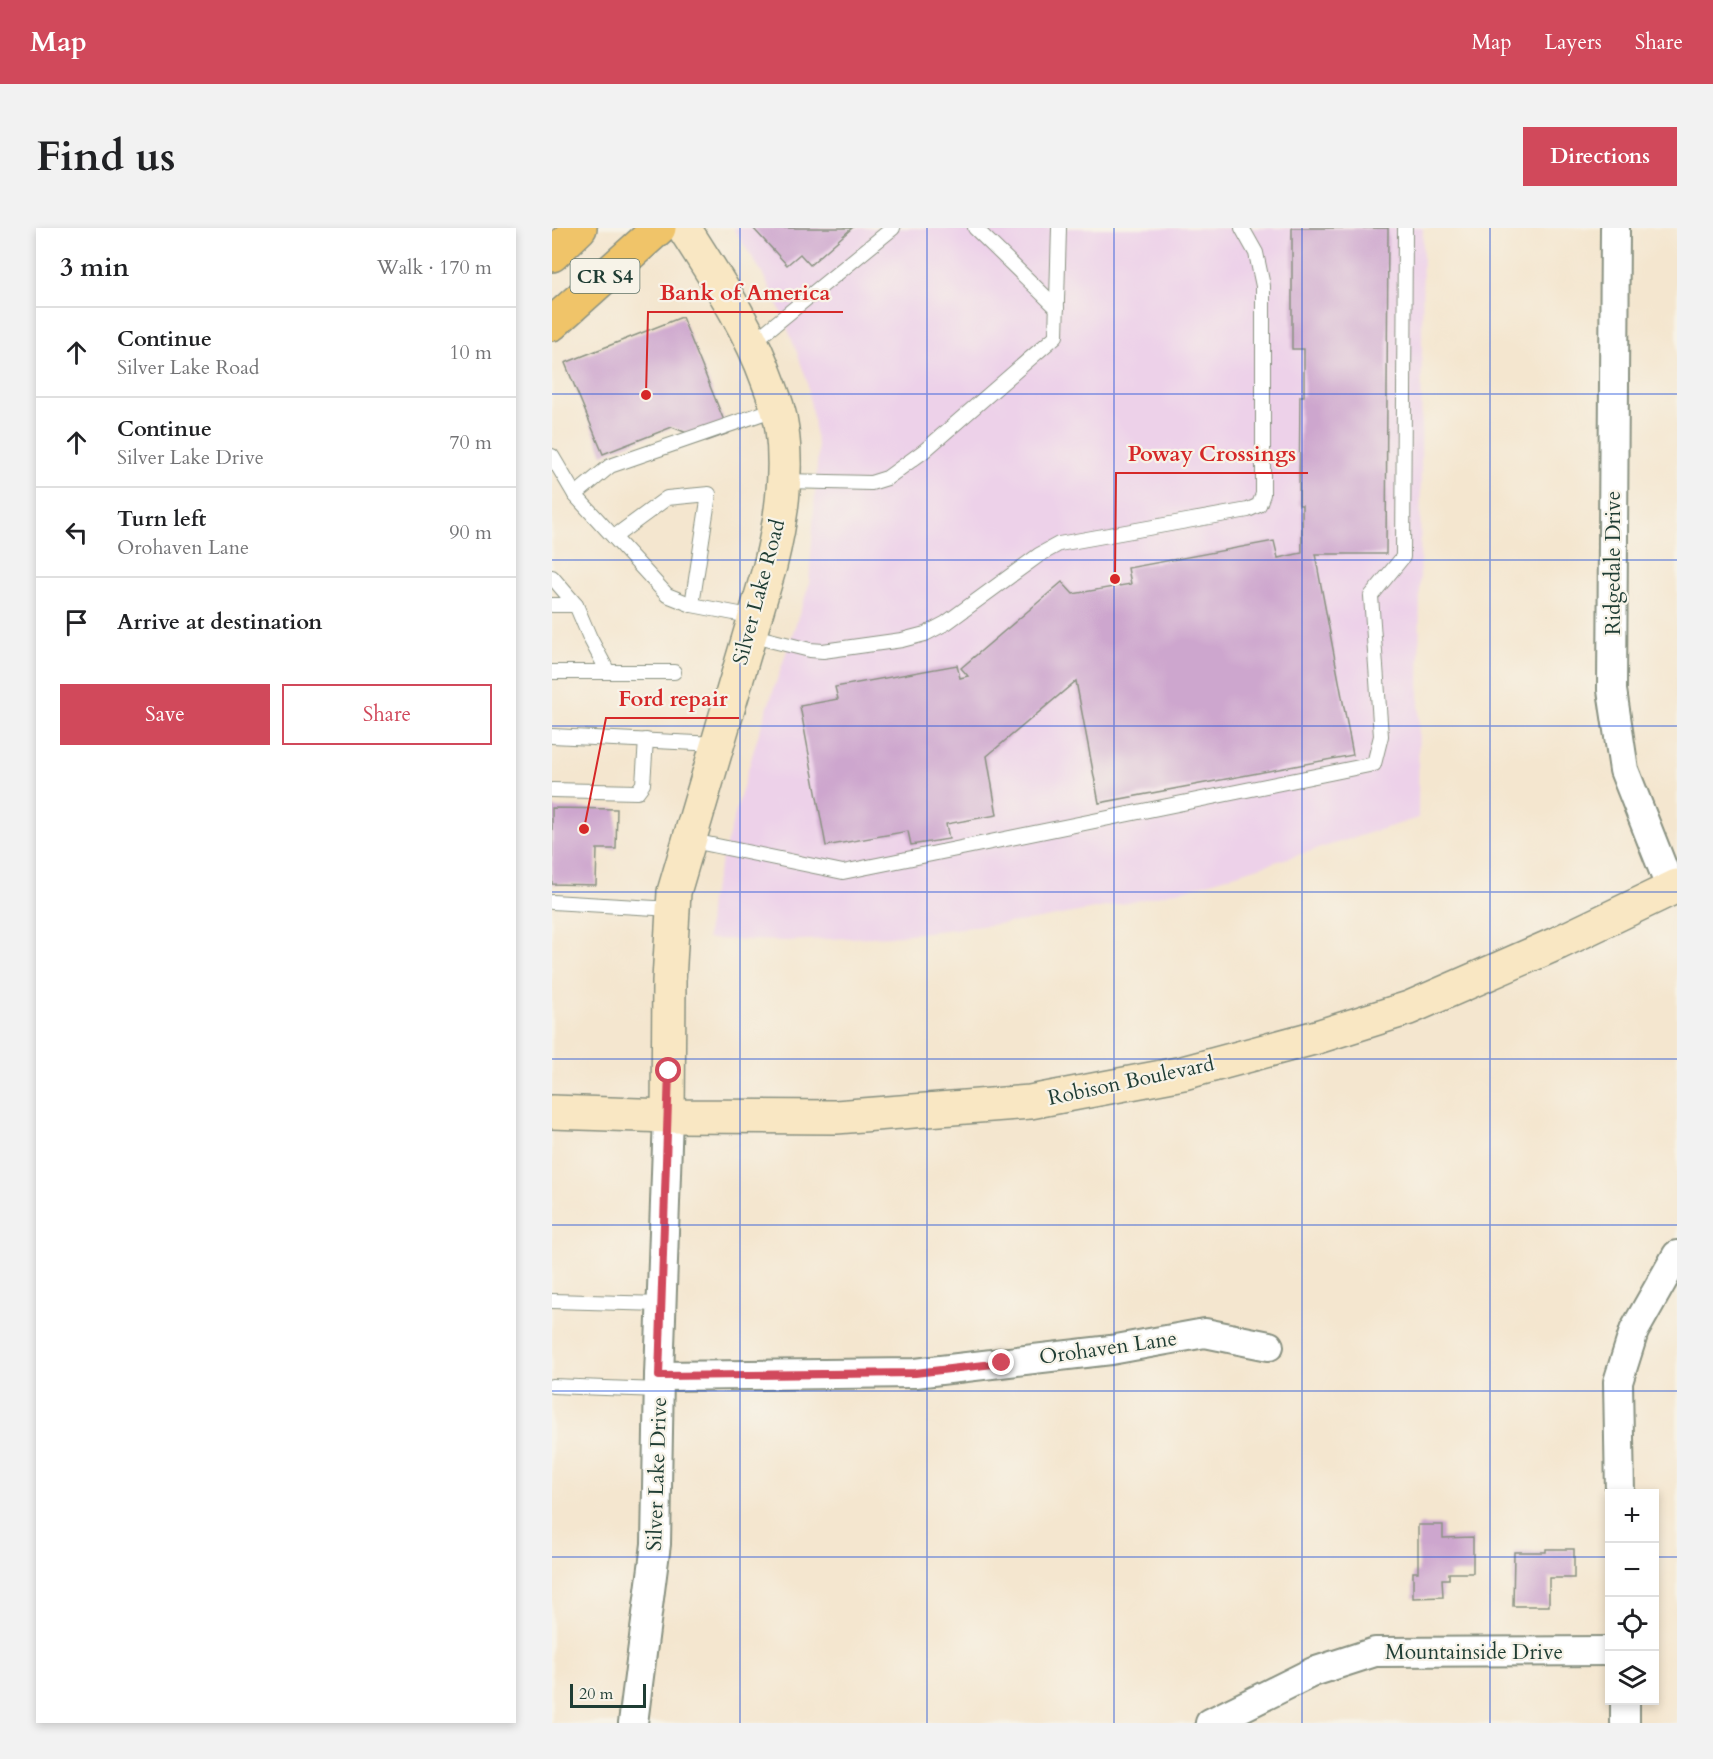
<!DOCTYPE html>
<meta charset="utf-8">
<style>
body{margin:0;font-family:Cardo,serif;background:#f2f2f2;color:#202124}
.controls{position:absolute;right:18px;bottom:18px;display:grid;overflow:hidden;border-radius:0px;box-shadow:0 3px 9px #0003}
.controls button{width:54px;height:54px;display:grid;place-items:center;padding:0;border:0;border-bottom:2px solid #e0e0e0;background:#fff;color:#202124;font:30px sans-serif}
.scale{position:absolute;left:18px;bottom:15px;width:76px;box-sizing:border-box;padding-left:6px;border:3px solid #1f3d34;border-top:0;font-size:16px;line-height:21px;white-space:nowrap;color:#1f3d34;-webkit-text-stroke:4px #f7f3e8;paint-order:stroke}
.stop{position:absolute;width:18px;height:18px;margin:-14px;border:4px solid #d1495b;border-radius:50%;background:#fff}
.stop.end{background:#d1495b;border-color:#fff;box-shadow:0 2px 6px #0008}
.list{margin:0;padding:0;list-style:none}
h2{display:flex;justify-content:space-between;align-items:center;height:78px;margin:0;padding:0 24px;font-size:26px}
h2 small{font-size:20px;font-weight:400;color:#757577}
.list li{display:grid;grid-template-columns:39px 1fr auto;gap:18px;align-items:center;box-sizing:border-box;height:90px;padding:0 24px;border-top:2px solid #e0e0e0}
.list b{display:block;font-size:22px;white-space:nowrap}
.list p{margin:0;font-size:20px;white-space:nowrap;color:#757577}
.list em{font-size:20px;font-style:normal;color:#757577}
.actions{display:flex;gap:12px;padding:18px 24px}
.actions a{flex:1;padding:14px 0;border:2px solid #d1495b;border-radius:0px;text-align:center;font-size:21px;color:#d1495b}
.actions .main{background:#d1495b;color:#fff}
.icon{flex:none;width:33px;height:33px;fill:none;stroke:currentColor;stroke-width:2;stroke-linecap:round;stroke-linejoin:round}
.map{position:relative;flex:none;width:1125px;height:1495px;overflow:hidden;border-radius:0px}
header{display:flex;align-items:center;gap:36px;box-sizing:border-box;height:84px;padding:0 30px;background:#d1495b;color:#fff}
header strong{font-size:28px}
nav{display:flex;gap:33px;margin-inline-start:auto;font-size:21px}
.intro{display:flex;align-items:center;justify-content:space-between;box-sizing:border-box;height:144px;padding:0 36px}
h1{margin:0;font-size:42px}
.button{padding:15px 27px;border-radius:0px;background:#d1495b;color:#fff;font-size:21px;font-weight:700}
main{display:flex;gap:36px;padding:0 36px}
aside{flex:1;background:#fff;border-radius:0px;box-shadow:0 3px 9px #0003}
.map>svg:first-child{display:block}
</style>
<header>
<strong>Map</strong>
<nav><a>Map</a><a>Layers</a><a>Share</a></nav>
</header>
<div class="intro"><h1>Find us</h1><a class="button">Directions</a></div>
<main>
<aside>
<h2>3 min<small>Walk · 170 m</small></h2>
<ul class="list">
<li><svg class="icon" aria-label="ahead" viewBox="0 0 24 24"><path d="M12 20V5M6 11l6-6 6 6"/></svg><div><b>Continue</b><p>Silver Lake Road</p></div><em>10 m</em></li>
<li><svg class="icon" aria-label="ahead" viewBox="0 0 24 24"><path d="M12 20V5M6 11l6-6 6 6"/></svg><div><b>Continue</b><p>Silver Lake Drive</p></div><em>70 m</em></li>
<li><svg class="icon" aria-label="left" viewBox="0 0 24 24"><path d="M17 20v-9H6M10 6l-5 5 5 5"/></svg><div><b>Turn left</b><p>Orohaven Lane</p></div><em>90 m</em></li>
<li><svg class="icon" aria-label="arrive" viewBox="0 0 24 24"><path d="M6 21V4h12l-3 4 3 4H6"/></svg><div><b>Arrive at destination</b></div></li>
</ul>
<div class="actions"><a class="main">Save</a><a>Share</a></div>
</aside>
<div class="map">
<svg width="1125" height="1495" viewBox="0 0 1125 1495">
<rect width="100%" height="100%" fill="#f7f3e8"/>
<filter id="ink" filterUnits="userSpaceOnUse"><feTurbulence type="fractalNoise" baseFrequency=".0167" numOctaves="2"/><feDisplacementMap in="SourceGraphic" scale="12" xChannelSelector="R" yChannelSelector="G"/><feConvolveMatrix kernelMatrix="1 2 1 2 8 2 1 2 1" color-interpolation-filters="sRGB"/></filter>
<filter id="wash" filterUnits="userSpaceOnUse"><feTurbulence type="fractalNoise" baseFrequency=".008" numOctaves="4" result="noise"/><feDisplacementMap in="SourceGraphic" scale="24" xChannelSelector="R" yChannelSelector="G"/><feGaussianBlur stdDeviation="1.35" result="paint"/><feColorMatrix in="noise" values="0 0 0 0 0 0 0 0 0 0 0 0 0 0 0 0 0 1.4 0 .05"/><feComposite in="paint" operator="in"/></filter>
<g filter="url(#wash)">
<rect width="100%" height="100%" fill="#f4e6cf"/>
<!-- built -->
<polygon fill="#edd1e9" points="181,0 871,0 866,590 642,659 580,674 482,692 340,708 234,713 155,711 158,672 205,511 257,357 266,223 255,153 245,124 227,79 209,43"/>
<g id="blocks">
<!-- building -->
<g fill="#cda6ce">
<polygon points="201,0 300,0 258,37 248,26 235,37"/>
<polygon points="740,0 836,0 834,326 763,326 801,527 547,575 524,453 435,528 445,587 394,596 397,611 359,617 356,603 274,618 248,478 286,471 283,459 405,437 408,450 416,448 409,440 510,354 521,366 579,356 576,340 722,313 726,330 750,325 750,277 747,277 748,168 752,168 752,121 740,121"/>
<polygon points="130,89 177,205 155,213 120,199 51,226 13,135"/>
<polygon points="0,580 65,581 64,621 45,621 44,657 0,656"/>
<polygon points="866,1297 891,1297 891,1310 921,1309 921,1345 897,1345 897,1351 890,1351 891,1369 861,1370 861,1344 866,1344"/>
<polygon points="994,1321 1022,1321 1022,1350 997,1350 997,1378 961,1378 962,1324 994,1324"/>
</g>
</g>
</g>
<g filter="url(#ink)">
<use href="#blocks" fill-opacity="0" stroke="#8a9282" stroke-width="1.5"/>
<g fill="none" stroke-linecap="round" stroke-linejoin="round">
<defs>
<g id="lane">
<polyline points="423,0 505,80"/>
<polyline points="200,115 341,0"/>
<polyline points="0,228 23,267 115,367 140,377 203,389"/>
<polyline points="233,253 319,255 335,250 372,223 504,108 507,0"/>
<polyline points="23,267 58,238 226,180"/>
<polyline points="62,309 115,270 157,266 140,377"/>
<polyline points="0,349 24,377 38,410 56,444"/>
<polyline points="0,377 24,377"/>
<polyline points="197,407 258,422 271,423 350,412 373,406 394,395 487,327 507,316 696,282 707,277 711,266 711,58 704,25 690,0"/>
<polyline points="0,444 122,444"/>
<polyline points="0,508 165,516"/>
<polyline points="0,562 85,564 91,556 94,512"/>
<polyline points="136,612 291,644 822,536 829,508 819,368 851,329 853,0"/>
<polyline points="0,674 120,681"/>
<polyline points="0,1073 109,1076"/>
<polyline points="0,1158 107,1162"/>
</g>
<g id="street">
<polyline points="1063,0 1060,462 1072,542 1119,661"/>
<polyline points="107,1148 363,1145 559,1122 653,1105 717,1118"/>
<polyline points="1068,1266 1066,1154 1082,1103 1125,1027"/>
<polyline points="1073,1472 1073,1495"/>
<polyline points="81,1495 104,1316 107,1148 116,888"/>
<polyline points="658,1495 761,1444 823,1424 1058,1423"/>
</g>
<g id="secondary">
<polyline points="0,884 116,888 284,889 478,874 631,845 765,809 857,780 1006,715 1125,658"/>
<path d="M116 888 117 753 122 664 218 338C229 293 236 248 230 201 228 184 222 169 216 153 196 97 163 49 132 0"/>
</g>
<g id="primary">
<polyline points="0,27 28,0"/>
<polyline points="0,96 107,0"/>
</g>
</defs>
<!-- lane casing -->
<use href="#lane" stroke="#8a9282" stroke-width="16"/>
<!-- street casing -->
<use href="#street" stroke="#8a9282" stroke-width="32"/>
<!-- secondary casing -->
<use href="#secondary" stroke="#8a9282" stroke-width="36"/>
<!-- primary casing -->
<use href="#primary" stroke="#8a9282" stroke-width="36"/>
<!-- lane -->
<use href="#lane" stroke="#fff" stroke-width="14"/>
<!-- street -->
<use href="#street" stroke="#fff" stroke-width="28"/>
<!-- secondary -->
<use href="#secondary" stroke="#f9e7c3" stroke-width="33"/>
<!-- primary -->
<use href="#primary" stroke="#f0c469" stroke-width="33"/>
</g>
</g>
<g fill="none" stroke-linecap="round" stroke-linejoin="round" filter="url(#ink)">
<!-- route -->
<polyline stroke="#d1495b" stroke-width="8" points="117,843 107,1148 363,1145 450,1135"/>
</g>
<!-- grid -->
<path fill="none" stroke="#1d4ed8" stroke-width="1.5" stroke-opacity="0.55" d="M188 0V1495M375 0V1495M562 0V1495M750 0V1495M938 0V1495M0 166H1125M0 332H1125M0 498H1125M0 664H1125M0 831H1125M0 997H1125M0 1163H1125M0 1329H1058M1102 1329H1125"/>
<g text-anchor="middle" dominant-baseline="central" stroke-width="4.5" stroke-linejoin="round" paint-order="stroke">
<!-- shield labels -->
<rect fill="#f7f3e8" stroke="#60746a" stroke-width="1.5" x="18.5" y="31" width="69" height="34" rx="4.5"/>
<g font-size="20" font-weight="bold" fill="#1f3d34">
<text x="53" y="48">CR S4</text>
</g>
<!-- street labels -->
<g font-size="21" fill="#1f3d34" stroke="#f7f3e8">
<text transform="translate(1061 335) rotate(-90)">Ridgedale Drive</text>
<text transform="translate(207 364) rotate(-75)">Silver Lake Road</text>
<text transform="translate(579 853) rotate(-12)">Robison Boulevard</text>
<text transform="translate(556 1120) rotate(-8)">Orohaven Lane</text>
<text transform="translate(105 1246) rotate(-88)">Silver Lake Drive</text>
<text x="922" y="1424">Mountainside Drive</text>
</g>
</g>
<!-- callouts -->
<path fill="none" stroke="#d62828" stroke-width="2" d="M94 167L96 84H291M563 351L564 245H756M32 601L54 490H187"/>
<g fill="#d62828" stroke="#f7f3e8" stroke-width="2">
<circle cx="94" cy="167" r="6"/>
<circle cx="563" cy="351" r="6"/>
<circle cx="32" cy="601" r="6"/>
</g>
<g font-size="22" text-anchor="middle" font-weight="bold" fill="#d62828" stroke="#f7f3e8" stroke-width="4.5" stroke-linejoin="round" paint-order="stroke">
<text x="193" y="72">Bank of America</text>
<text x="660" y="233">Poway Crossings</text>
<text x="121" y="478">Ford repair</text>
</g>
</svg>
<div class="controls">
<button>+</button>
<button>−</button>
<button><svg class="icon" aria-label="locate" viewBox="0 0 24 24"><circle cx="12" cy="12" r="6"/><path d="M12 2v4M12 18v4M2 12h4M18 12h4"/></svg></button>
<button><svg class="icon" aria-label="layers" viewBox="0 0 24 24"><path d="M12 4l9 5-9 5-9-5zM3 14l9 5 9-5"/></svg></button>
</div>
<div class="scale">20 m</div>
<div class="stop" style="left:117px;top:843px"></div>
<div class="stop end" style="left:450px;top:1135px"></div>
</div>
</main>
